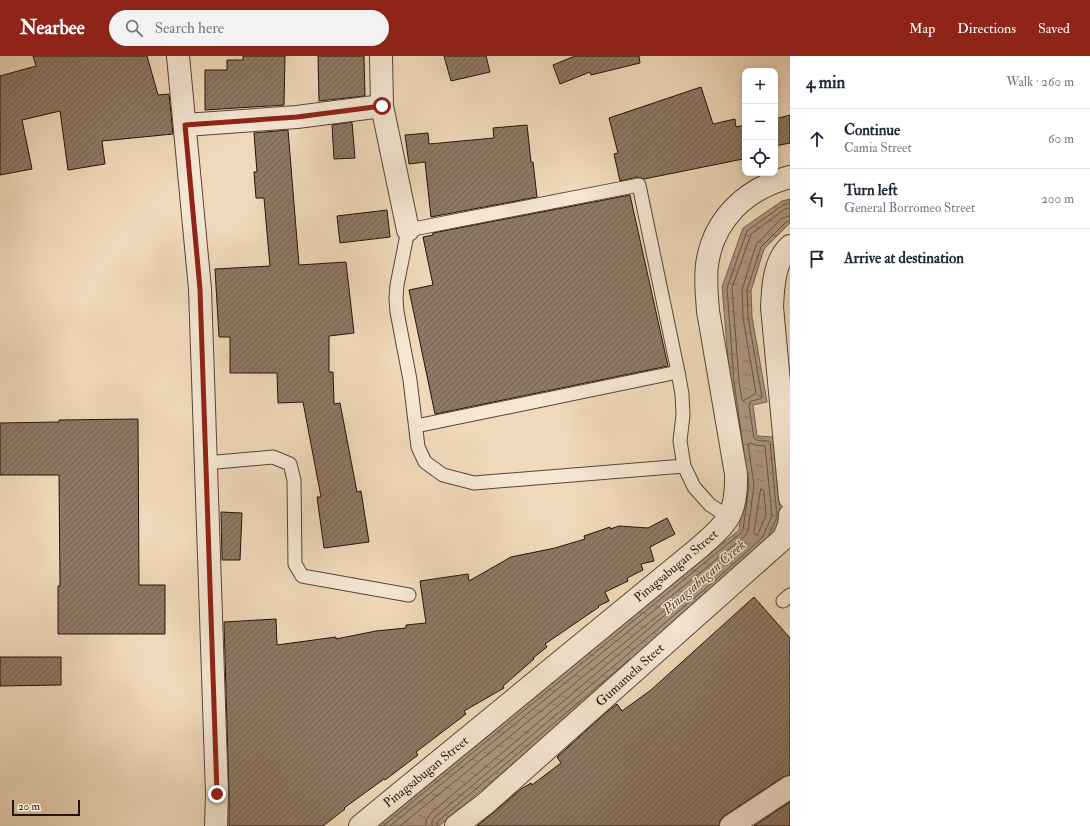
<!DOCTYPE html>
<meta charset="utf-8">
<style>
body{margin:0;font-family:"IM FELL Double Pica",serif;background:#f2f2f3;color:#1f2937}
.controls{position:absolute;right:12px;top:12px;display:grid;overflow:hidden;border-radius:8px;box-shadow:0 2px 6px #0003}
.controls button{width:36px;height:36px;display:grid;place-items:center;padding:0;border:0;border-bottom:1px solid #e0e1e3;background:#fff;color:#1f2937;font:20px sans-serif}
.scale{position:absolute;left:12px;bottom:10px;width:68px;box-sizing:border-box;padding-left:4px;border:2px solid #24120b;border-top:0;font-size:11px;line-height:14px;white-space:nowrap;color:#24120b;-webkit-text-stroke:3px #f5e6d2;paint-order:stroke}
.stop{position:absolute;width:12px;height:12px;margin:-9px;border:3px solid #8f2418;border-radius:50%;background:#fff}
.stop.end{background:#8f2418;border-color:#fff;box-shadow:0 1px 4px #0008}
.list{margin:0;padding:0;list-style:none}
h2{display:flex;justify-content:space-between;align-items:center;height:52px;margin:0;padding:0 16px;font-size:17px}
h2 small{font-size:13px;font-weight:400;color:#747a83}
.list li{display:grid;grid-template-columns:26px 1fr auto;gap:12px;align-items:center;box-sizing:border-box;height:60px;padding:0 16px;border-top:1px solid #e0e1e3}
.list b{display:block;font-size:15px;white-space:nowrap}
.list p{margin:0;font-size:13px;white-space:nowrap;color:#747a83}
.list em{font-size:13px;font-style:normal;color:#747a83}
.icon{flex:none;width:22px;height:22px;fill:none;stroke:currentColor;stroke-width:2;stroke-linecap:round;stroke-linejoin:round}
.map{position:relative;flex:none;width:790px;height:770px;overflow:hidden}
header{display:flex;align-items:center;gap:24px;box-sizing:border-box;height:56px;padding:0 20px;background:#8f2418;color:#fff}
header strong{font-size:19px}
nav{display:flex;gap:22px;margin-inline-start:auto;font-size:14px}
.search{width:280px;height:36px;background:#f2f2f3;display:flex;align-items:center;gap:10px;box-sizing:border-box;padding:0 14px;border-radius:22px;color:#747a83;font-size:15px}
main{display:flex}
aside{flex:1;background:#fff}
.map>svg:first-child{display:block}
</style>
<header>
<strong>Nearbee</strong>
<div class="search"><svg class="icon" aria-label="search" viewBox="0 0 24 24"><circle cx="10" cy="10" r="6"/><path d="M15 15l6 6"/></svg>Search here</div>
<nav><a>Map</a><a>Directions</a><a>Saved</a></nav>
</header>
<main>
<div class="map">
<svg width="790" height="770" viewBox="0 0 790 770">
<defs>
<pattern id="water-ripples" width="26" height="14" patternUnits="userSpaceOnUse"><rect width="26" height="14" fill="#ab957e"/><path d="M2 4q2-2 4 0t4 0M15 11q2-2 4 0t4 0" fill="none" stroke="#8b7865"/></pattern>
<pattern id="building-hatch" width="6" height="6" patternUnits="userSpaceOnUse"><rect width="6" height="6" fill="#8e7966"/><path d="M-1 1l2-2M0 6l6-6M5 7l2-2" fill="none" stroke="#746252"/></pattern>
</defs>
<rect width="100%" height="100%" fill="#f0d9ba"/>
<filter id="stains"><feTurbulence type="fractalNoise" baseFrequency=".005" numOctaves="4"/><feColorMatrix values="0 0 0 0 .2 0 0 0 0 .09 0 0 0 0 .02 0 0 0 .5 -.17"/></filter>
<radialGradient id="worn" r=".72"><stop offset=".6" stop-color="#630" stop-opacity="0"/><stop offset="1" stop-color="#630" stop-opacity=".3"/></radialGradient>
<!-- water -->
<polygon fill="url(#water-ripples)" stroke="#756150" points="790,143 790,167 764,193 751,235 752,261 767,346 753,349 757,380 773,381 781,462 770,487 717,535 439,770 376,770 739,474 745,429 730,326 722,231 743,172 782,145"/>
<g fill="none" stroke-linecap="round" stroke-linejoin="round">
<!-- shore -->
<g stroke="#685444" stroke-width="1">
<polyline points="790,152 785,153 751,178 732,232 739,325 742,344 743,345 756,337 743,262 742,234 756,189 782,162 790,160"/>
<polyline points="744,396 734,326 727,232 747,175 783,149 790,147"/>
<polygon points="761,433 764,435 766,459 758,478 755,479 754,477"/>
<path d="M769 479 777 461 770 386C765 383 758 387 754 382L749 350 751 345 760 343 762 341 748 261 747 234 761 191 786 166 790 165"/>
<polyline points="383,770 741,477 743,474 749,430 748,420"/>
<polyline points="390,770 745,480 748,475 754,429 748,388 751,387 755,389 765,390 772,460 762,482 711,528 435,761 432,765 432,770"/>
<polyline points="400,770 667,552 670,552 670,555 431,757 426,764 426,770"/>
<polyline points="437,770 438,765 630,603"/>
</g>
</g>
<!-- building -->
<g fill="url(#building-hatch)" stroke="#24120b">
<polygon points="33,0 147,0 158,39 169,38 173,78 102,85 105,108 68,114 60,55 22,64 32,113 0,119 0,20 36,10"/>
<polygon points="243,0 285,0 284,49 205,54 205,14 227,14 227,4 243,4"/>
<polygon points="318,0 364,0 365,40 319,45"/>
<polygon points="444,0 486,0 490,16 451,25"/>
<polygon points="575,0 639,0 640,7 591,19 590,16 560,28 553,9"/>
<polygon points="701,31 713,68 735,63 736,71 745,69 745,97 742,98 743,103 644,123 637,121 620,125 614,98 618,97 609,62"/>
<polygon points="790,59 790,87 775,90 775,63"/>
<polygon points="352,66 355,102 334,103 332,69"/>
<polygon points="527,69 531,106 533,106 537,141 431,161 425,106 409,108 405,79 428,77 429,88 494,82 493,72"/>
<polygon points="288,74 299,209 346,206 354,277 329,280 329,316 333,316 334,348 340,347 357,436 361,435 369,486 324,492 317,441 321,441 303,346 278,347 277,317 230,317 230,281 219,281 215,213 270,210 264,142 256,142 254,116 257,116 254,77"/>
<polygon points="630,139 668,310 435,358 409,234 433,229 423,181 433,179 433,177"/>
<polygon points="387,154 390,181 340,187 337,160"/>
<polygon points="138,363 139,529 165,529 165,578 58,578 58,530 60,530 59,419 0,419 0,367 59,366 59,364"/>
<polygon points="221,456 242,457 240,504 222,504"/>
<polygon points="667,462 675,478 650,491 654,505 641,508 643,514 627,522 628,525 605,536 609,545 598,550 599,551 545,588 547,591 533,602 534,603 503,630 504,632 464,655 466,658 416,696 418,699 385,724 384,723 344,752 345,753 323,770 229,770 229,738 224,566 276,563 277,589 336,581 336,583 376,575 406,572 406,569 426,567 420,525 468,518 469,525 511,501 555,492 585,483 584,480 610,471 610,473 619,470 648,472"/>
<polygon points="754,541 790,582 790,719 783,721 724,760 720,764 719,770 477,770 493,757 521,733 531,727 532,729 561,707 557,701 608,655 617,648 622,655 651,634"/>
<polygon points="0,601 61,601 61,629 0,630"/>
<polygon points="790,746 790,770 754,770"/>
</g>
<g fill="none" stroke-linecap="round" stroke-linejoin="round">
<defs>
<g id="service">
<polyline points="416,370 678,316"/>
<polyline points="206,407 273,401 290,408 294,424 295,508 302,520 409,539"/>
<polyline points="684,410 474,427 443,419 425,406 418,391 410,324 397,256 396,242 397,229 408,174 639,129 678,316 682,338 683,359 680,385 684,410 694,431 710,449 729,461"/>
<polyline points="783,545 790,539"/>
</g>
<g id="minor">
<polyline points="381,0 382,50 408,174"/>
<polyline points="185,69 297,61 382,50"/>
<path d="M790 190C774 205 773 230 772 251L790 442"/>
<path d="M360 770 700 491C729 465 737 458 736 418L708 255C707 239 705 224 707 209 713 163 747 132 790 121"/>
<polyline points="456,770 485,748 784,482 789,469 790,459"/>
<polyline points="731,770 790,731"/>
</g>
<polyline id="tertiary" points="178,0 200,233 217,738 216,770"/>
</defs>
<!-- service casing -->
<use href="#service" stroke="#574437" stroke-width="15"/>
<!-- minor casing -->
<use href="#minor" stroke="#574437" stroke-width="24"/>
<!-- tertiary casing -->
<use href="#tertiary" stroke="#574437" stroke-width="24"/>
<!-- service -->
<use href="#service" stroke="#f5e6d2" stroke-width="13"/>
<!-- minor -->
<use href="#minor" stroke="#f5e6d2" stroke-width="22"/>
<!-- tertiary -->
<use href="#tertiary" stroke="#f5e6d2" stroke-width="22"/>
</g>
<g fill="none" stroke-linecap="round" stroke-linejoin="round">
<!-- route -->
<polyline stroke="#8f2418" stroke-width="5" points="217,738 200,233 185,69 297,61 382,50"/>
</g>
<g text-anchor="middle" dominant-baseline="central" stroke-width="3" stroke-linejoin="round" paint-order="stroke">
<!-- street labels -->
<g font-size="13" fill="#24120b" stroke="#f5e6d2">
<text transform="translate(676 510) rotate(-40)">Pinagsabugan Street</text>
<text transform="translate(630 619) rotate(-42)">Gumamela Steet</text>
<text transform="translate(426 716) rotate(-39)">Pinagsabugan Street</text>
</g>
<!-- water labels -->
<g font-size="14" font-style="italic" fill="#5a4639" stroke="#f5e6d2">
<text transform="translate(704 521) rotate(-41)">Pinagsabugan Creek</text>
</g>
</g>
<rect width="100%" height="100%" filter="url(#stains)"/>
<rect width="100%" height="100%" fill="url(#worn)"/>
</svg>
<div class="controls">
<button>+</button>
<button>−</button>
<button><svg class="icon" aria-label="locate" viewBox="0 0 24 24"><circle cx="12" cy="12" r="6"/><path d="M12 2v4M12 18v4M2 12h4M18 12h4"/></svg></button>
</div>
<div class="scale">20 m</div>
<div class="stop" style="left:382px;top:50px"></div>
<div class="stop end" style="left:217px;top:738px"></div>
</div>
<aside>
<h2>4 min<small>Walk · 260 m</small></h2>
<ul class="list">
<li><svg class="icon" aria-label="ahead" viewBox="0 0 24 24"><path d="M12 20V5M6 11l6-6 6 6"/></svg><div><b>Continue</b><p>Camia Street</p></div><em>60 m</em></li>
<li><svg class="icon" aria-label="left" viewBox="0 0 24 24"><path d="M17 20v-9H6M10 6l-5 5 5 5"/></svg><div><b>Turn left</b><p>General Borromeo Street</p></div><em>200 m</em></li>
<li><svg class="icon" aria-label="arrive" viewBox="0 0 24 24"><path d="M6 21V4h12l-3 4 3 4H6"/></svg><div><b>Arrive at destination</b></div></li>
</ul>
</aside>
</main>
